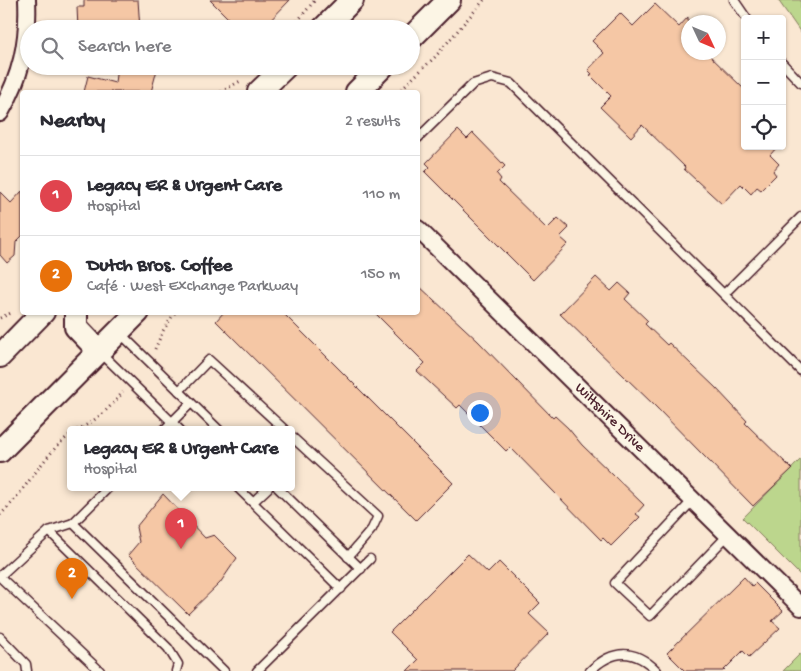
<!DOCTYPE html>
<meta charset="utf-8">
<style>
body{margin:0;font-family:"Gochi Hand",sans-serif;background:#f2f2f3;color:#2b2b33}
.controls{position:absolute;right:15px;top:15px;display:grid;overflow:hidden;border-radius:5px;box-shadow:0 1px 4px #0004}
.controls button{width:45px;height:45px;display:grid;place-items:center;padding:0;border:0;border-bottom:1px solid #e1e1e2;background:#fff;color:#2b2b33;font:25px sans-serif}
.compass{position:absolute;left:681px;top:15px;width:45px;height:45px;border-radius:50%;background:#fff;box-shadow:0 1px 4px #0004;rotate:134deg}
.you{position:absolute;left:479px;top:412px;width:18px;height:18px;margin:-12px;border:4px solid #fff;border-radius:50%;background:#1a73e8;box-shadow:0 0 0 8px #1a73e833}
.badge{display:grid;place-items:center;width:32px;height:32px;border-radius:50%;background:#0b8043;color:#fff;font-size:16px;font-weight:700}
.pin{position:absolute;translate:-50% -41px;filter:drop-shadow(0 1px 2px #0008)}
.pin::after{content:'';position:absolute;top:26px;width:18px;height:15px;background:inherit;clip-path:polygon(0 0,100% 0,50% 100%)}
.popup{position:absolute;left:67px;top:426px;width:228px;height:65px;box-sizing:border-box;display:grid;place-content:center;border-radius:5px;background:#fff;filter:drop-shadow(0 1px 4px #0005);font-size:16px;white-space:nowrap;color:#7c7c81}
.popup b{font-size:19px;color:#2b2b33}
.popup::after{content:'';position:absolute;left:50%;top:100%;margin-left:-10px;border:10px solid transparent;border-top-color:#fff}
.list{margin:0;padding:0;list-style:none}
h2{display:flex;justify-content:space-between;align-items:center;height:65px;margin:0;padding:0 20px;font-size:21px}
h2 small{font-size:16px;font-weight:400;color:#7c7c81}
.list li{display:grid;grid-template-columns:32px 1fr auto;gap:15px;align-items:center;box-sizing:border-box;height:80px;padding:0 20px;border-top:1px solid #e1e1e2}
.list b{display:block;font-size:19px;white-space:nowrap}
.list p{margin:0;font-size:16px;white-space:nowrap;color:#7c7c81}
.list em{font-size:16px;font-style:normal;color:#7c7c81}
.icon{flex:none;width:28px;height:28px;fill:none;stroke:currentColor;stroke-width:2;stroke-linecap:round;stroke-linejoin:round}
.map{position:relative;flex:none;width:801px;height:671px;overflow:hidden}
.search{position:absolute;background:#fff;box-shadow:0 1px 4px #0004;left:20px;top:20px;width:400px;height:55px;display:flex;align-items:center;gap:12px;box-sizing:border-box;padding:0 18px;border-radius:28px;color:#7c7c81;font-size:19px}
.panel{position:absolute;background:#fff;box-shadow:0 1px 4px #0004;left:20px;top:90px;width:400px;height:225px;border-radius:5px}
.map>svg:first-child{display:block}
</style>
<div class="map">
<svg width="801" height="671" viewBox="0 0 801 671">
<rect width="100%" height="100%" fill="#fae7d2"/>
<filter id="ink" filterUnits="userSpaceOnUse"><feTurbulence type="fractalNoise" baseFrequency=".02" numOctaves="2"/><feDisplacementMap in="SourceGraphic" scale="10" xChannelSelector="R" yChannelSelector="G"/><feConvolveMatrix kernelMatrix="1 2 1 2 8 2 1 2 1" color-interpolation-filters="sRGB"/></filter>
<g filter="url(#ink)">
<!-- green -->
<g fill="#bcd68d" stroke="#837a5c">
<polygon points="778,0 801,0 801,33"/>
<polygon points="801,459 801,576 743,518"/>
<polygon points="801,653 801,671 783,671"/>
</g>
<!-- building -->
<g fill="#f5c7a5" stroke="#4a1f2b">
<polygon points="84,0 138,0 140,29 78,29 77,7 84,7"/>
<polygon points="210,0 290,0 262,29 239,29"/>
<polygon points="655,4 679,27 688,17 688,52 706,52 745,90 745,146 778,146 770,155 779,164 773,171 776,175 761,190 757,187 751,194 741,184 722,204 684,169 685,167 642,125 631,137 600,107 611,96 590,75 592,74 588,70 604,53 592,41 620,13 633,26"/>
<polygon points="117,66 158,66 151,92 84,92 88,76 115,83"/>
<polygon points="458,130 467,139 473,133 505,166 497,174 501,179 499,182 547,229 558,218 569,228 560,237 568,244 533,280 425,172 430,167 426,163"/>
<polygon points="22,191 22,236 16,242 15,256 7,263 0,255 0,192 11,203"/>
<polygon points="596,277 611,291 619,283 630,293 625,299 648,321 645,324 667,345 669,343 716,388 747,421 745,423 792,469 753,506 655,406 560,314"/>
<polygon points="418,285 478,341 553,418 555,416 568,428 582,445 644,505 636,514 640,517 611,546 603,538 601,540 510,447 506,451 460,405 457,408 417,371 425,363 374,312 418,312"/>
<polygon points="224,312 282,312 453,483 416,520 216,321"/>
<polygon points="163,494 205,538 214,535 237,558 220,583 188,614 128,555 139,542 136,527"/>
<polygon points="468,554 488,573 499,562 540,603 529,614 549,633 512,671 407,671 418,660 390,632"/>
<polygon points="744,577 752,586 755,583 783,611 772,621 780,628 749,657 743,651 723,671 685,671 667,653"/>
</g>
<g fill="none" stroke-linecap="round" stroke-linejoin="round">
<defs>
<g id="lane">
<polyline points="734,0 747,19"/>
<polyline points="782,63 801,83"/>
<polyline points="418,138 473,84 492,78 511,83 801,371"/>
<polyline points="724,294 801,217"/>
<polyline points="121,334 219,430"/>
<polyline points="101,353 180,430"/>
<polyline points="179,391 209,360 285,430"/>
<polyline points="164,430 191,403"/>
<polyline points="291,436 378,516 372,529 348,557"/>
<polyline points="108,488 73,523 224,671"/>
<polyline points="238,488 341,589"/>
<polyline points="278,488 361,569"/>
<polyline points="693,500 615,583 650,616 728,535"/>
<polyline points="253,502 268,488"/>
<polyline points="49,531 168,648 178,664 176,671"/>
<polyline points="0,576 49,531 73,523"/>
<polyline points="0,577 100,671"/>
<polyline points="0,637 26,664 27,671"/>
<polyline points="257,671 370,559"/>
<path d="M590 671C613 649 634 648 657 671"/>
</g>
<g id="street">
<path d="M0 113C21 77 29 42 27 0"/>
<path id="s1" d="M418 229 801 607"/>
</g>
<g id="secondary">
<polyline points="323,29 352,0"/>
<polyline points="411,38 449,0"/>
<polyline points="259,92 286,66"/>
<polyline points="357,92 383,66"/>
<polyline points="76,312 76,327 99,351"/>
<polyline points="0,356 43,312"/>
<polyline points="0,451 138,312"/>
</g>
</defs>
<!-- lane casing -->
<use href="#lane" stroke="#4a1f2b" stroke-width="11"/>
<!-- street casing -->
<use href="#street" stroke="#4a1f2b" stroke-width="20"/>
<!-- secondary casing -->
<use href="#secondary" stroke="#4a1f2b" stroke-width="26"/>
<!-- path -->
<g stroke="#4a1f2b" stroke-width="3" stroke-dasharray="1 4" stroke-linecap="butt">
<polyline points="291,29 315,0"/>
<polyline points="221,92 242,80"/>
<polyline points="398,92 435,57 484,0"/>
<polyline points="0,318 11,313"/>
<polyline points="155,349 163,331 175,312"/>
<path d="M77 430C96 421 110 408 123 392"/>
<path d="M0 515C26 491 42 456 71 434"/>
</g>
<!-- lane -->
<use href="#lane" stroke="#fcf5e5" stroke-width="8"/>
<!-- street -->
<use href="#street" stroke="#fcf5e5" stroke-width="16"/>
<!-- secondary -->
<use href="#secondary" stroke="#fcf5e5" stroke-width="22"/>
</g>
</g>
<g text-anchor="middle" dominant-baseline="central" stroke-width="5" stroke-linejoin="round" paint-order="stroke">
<!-- street labels -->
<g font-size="15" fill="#4a1f2b" stroke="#fcf5e5">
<text stroke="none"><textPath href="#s1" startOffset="269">Wiltshire Drive</textPath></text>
</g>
</g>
</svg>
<div class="controls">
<button>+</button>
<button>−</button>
<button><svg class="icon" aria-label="locate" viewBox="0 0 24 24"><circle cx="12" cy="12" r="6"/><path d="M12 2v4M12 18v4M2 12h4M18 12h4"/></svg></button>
</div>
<svg class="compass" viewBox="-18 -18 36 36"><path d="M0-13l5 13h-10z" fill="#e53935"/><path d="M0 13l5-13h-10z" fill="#7c7c81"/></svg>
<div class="you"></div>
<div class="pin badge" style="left:181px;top:549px;background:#e0444e">1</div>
<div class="popup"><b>Legacy ER &amp; Urgent Care</b>Hospital</div>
<div class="pin badge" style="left:72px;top:599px;background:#e8710a">2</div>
<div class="search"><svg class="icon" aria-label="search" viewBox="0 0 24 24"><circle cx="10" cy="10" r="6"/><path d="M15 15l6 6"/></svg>Search here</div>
<section class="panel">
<h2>Nearby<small>2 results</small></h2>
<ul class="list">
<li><span class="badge" style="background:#e0444e">1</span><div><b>Legacy ER &amp; Urgent Care</b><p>Hospital</p></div><em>110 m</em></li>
<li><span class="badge" style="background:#e8710a">2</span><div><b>Dutch Bros. Coffee</b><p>Café · West Exchange Parkway</p></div><em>150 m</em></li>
</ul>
</section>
</div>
